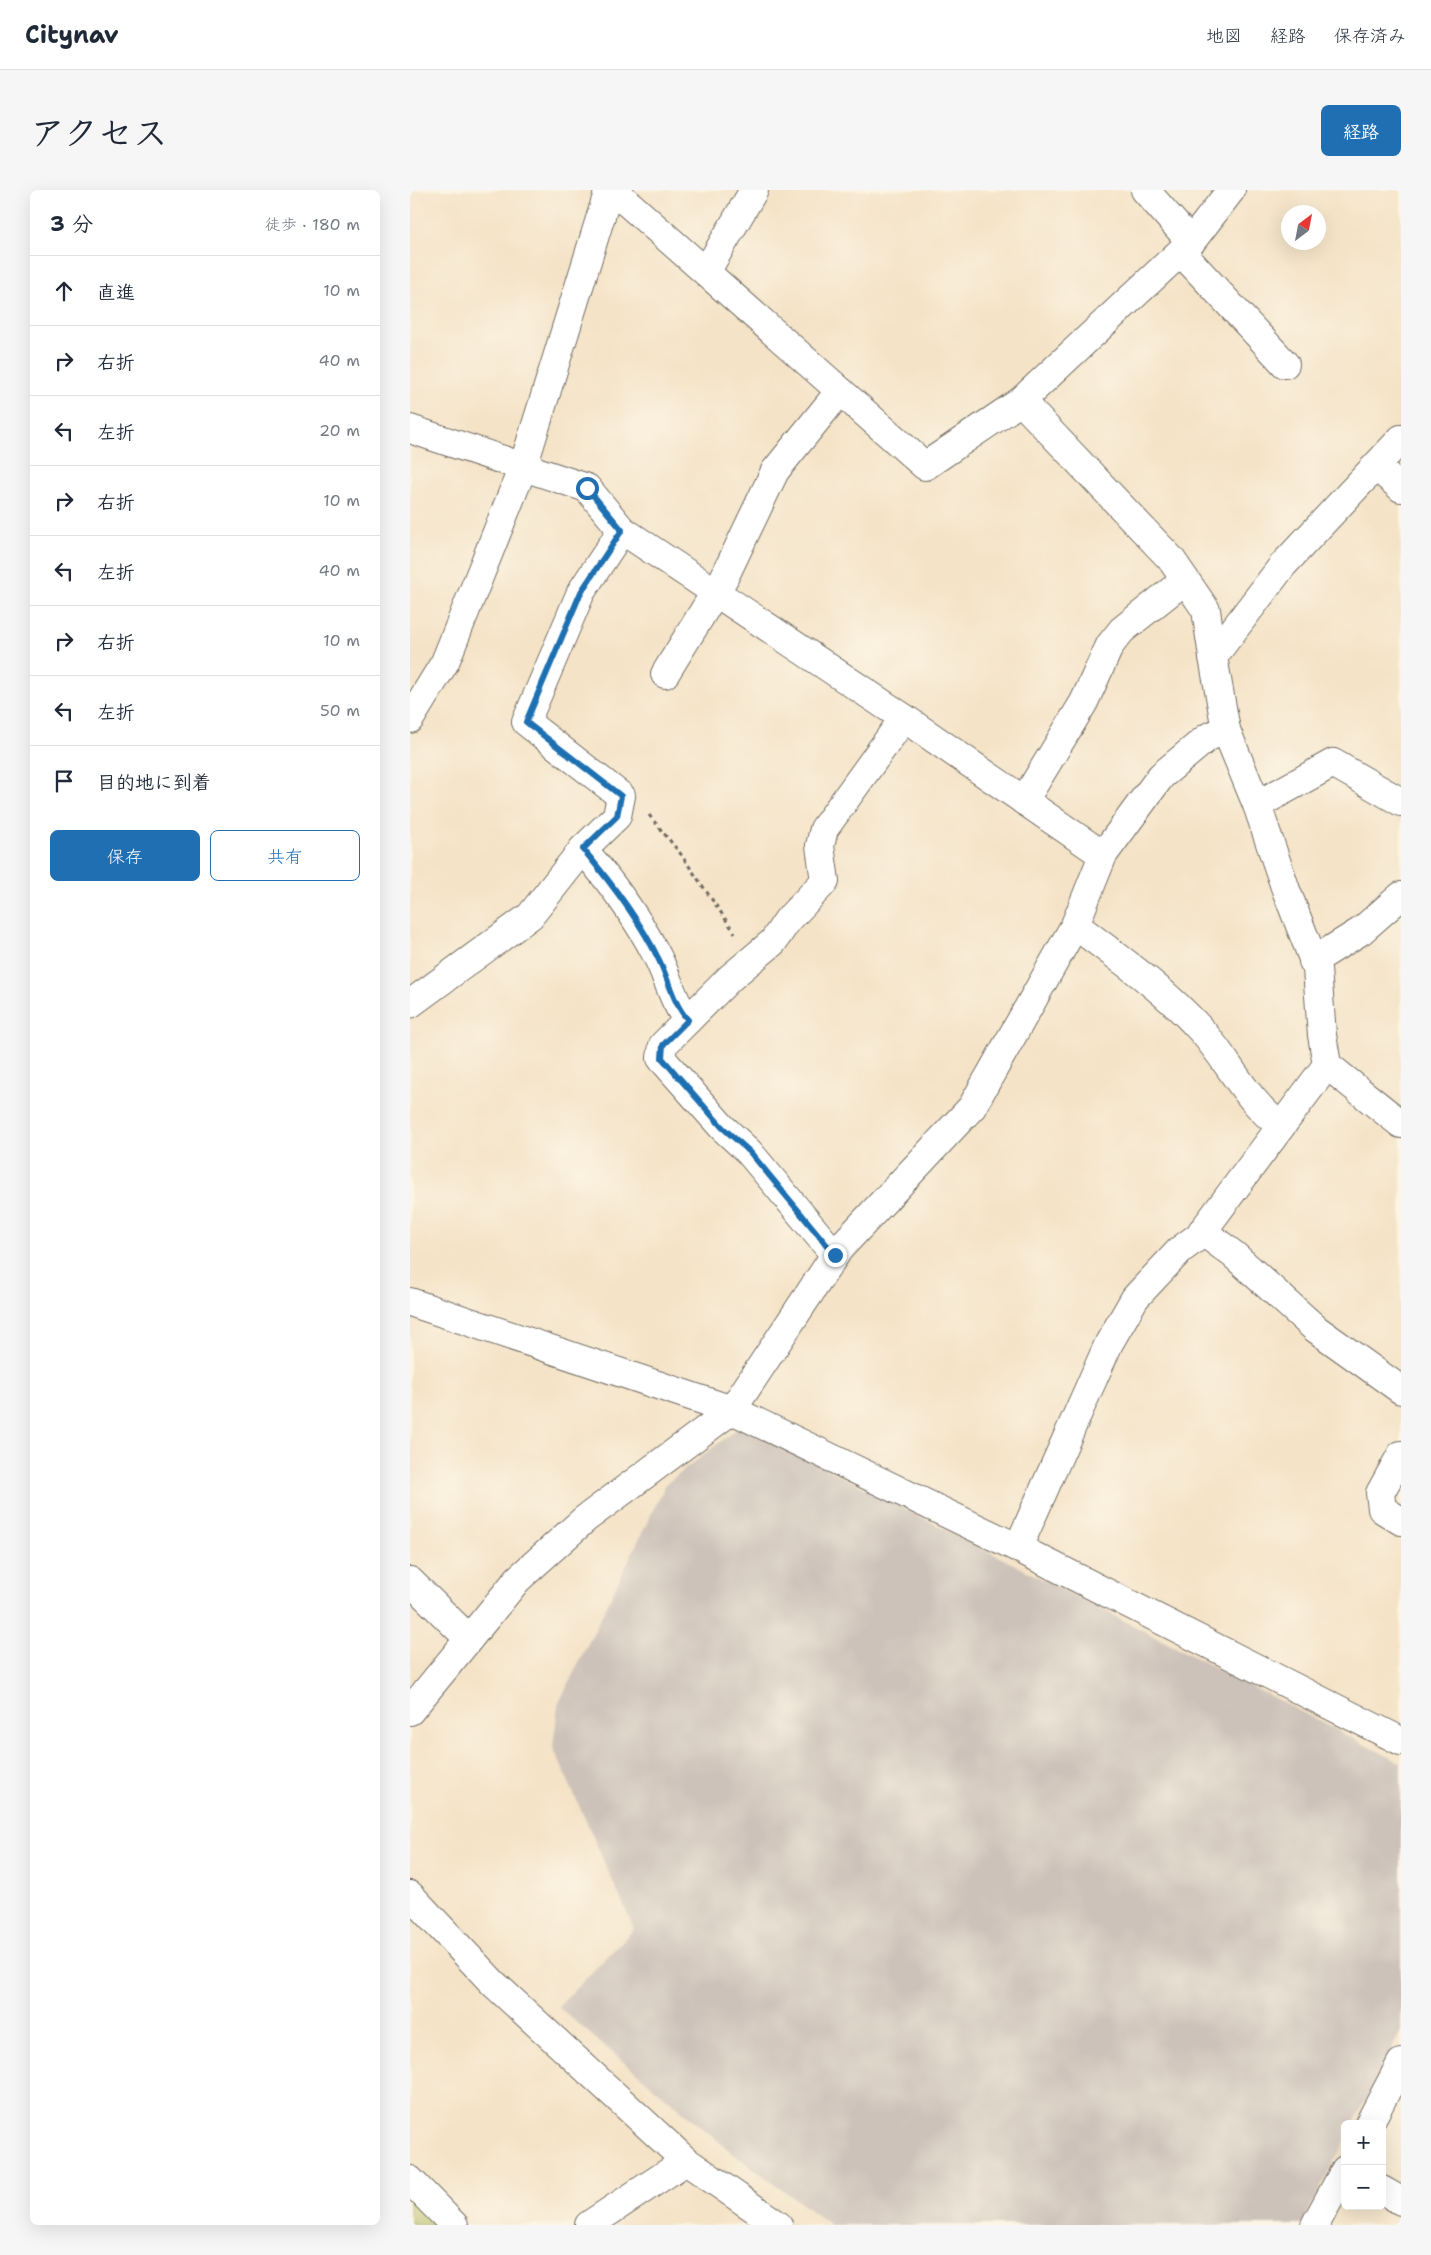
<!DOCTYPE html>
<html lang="ja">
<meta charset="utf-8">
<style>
body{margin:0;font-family:"Shantell Sans","Klee One",sans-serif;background:#f6f6f7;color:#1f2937}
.controls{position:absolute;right:15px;bottom:15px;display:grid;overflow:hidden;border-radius:8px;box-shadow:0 5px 20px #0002}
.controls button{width:45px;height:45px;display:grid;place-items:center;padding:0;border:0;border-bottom:1px solid #e0e1e3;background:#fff;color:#1f2937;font:25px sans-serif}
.compass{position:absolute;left:871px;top:15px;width:45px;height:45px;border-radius:50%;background:#fff;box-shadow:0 5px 20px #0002;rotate:32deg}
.stop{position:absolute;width:15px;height:15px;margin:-11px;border:4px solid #1f6fb2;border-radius:50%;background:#fff}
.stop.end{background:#1f6fb2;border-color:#fff;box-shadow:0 1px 5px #0008}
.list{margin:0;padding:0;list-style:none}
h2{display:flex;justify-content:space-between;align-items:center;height:65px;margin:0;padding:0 20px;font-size:21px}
h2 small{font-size:16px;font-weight:400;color:#747a83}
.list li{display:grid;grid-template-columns:32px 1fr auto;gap:15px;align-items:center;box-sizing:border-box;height:70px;padding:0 20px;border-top:1px solid #e0e1e3}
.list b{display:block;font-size:19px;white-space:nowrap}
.list em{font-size:16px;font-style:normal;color:#747a83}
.actions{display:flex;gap:10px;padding:15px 20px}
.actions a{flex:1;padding:11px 0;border:1px solid #1f6fb2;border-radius:8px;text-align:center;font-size:18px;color:#1f6fb2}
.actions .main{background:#1f6fb2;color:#fff}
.icon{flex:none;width:28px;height:28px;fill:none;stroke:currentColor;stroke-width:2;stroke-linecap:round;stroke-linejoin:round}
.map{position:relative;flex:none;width:991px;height:2035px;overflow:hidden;border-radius:8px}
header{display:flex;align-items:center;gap:30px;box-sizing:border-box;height:70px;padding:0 25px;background:#fff;border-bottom:1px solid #e0e1e3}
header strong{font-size:24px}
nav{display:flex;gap:28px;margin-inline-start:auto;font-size:18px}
.intro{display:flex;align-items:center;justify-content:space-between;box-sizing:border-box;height:120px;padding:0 30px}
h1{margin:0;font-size:35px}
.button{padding:12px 22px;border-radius:8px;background:#1f6fb2;color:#fff;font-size:18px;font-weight:700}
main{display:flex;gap:30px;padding:0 30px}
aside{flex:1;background:#fff;border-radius:8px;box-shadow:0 5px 20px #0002}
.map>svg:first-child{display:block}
</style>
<header>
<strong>Citynav</strong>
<nav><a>地図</a><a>経路</a><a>保存済み</a></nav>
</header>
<div class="intro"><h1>アクセス</h1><a class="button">経路</a></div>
<main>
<aside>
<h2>3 分<small>徒歩 · 180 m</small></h2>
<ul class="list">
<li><svg class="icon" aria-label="ahead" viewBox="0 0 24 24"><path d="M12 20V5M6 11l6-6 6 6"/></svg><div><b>直進</b></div><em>10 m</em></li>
<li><svg class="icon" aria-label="right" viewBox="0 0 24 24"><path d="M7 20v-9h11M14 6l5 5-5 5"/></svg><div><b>右折</b></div><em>40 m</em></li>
<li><svg class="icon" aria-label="left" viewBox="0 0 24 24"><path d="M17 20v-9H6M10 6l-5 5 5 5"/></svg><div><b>左折</b></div><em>20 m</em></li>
<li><svg class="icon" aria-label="right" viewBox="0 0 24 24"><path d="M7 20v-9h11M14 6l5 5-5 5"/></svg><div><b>右折</b></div><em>10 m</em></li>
<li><svg class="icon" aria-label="left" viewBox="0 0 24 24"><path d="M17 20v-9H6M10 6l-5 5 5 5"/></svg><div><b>左折</b></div><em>40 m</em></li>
<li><svg class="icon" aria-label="right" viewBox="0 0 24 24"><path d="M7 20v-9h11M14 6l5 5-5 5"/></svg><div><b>右折</b></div><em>10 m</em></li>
<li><svg class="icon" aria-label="left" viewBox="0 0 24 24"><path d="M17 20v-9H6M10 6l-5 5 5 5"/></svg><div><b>左折</b></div><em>50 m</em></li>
<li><svg class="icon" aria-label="arrive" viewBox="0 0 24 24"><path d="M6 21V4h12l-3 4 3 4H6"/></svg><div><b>目的地に到着</b></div></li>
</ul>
<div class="actions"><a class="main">保存</a><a>共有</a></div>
</aside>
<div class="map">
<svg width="991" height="2035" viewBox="0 0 991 2035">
<rect width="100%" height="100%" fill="#fcf5e5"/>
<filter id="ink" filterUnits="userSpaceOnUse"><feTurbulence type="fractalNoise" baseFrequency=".02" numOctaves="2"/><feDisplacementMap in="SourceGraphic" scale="10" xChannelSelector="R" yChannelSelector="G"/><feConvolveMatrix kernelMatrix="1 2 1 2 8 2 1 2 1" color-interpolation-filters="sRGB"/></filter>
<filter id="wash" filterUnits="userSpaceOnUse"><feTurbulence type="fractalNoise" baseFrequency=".0096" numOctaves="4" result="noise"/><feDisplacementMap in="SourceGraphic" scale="20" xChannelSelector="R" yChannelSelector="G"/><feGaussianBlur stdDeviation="1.12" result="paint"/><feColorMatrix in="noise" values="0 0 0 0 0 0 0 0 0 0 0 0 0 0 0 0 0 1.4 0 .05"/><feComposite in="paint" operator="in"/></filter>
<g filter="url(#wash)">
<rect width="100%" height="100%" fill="#f4e3c7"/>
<!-- industrial -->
<polygon fill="#cdc2b9" points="332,1235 991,1573 991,1841 943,1934 935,1934 935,1950 893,2032 888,2035 421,2035 325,1965 148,1817 224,1739 143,1557 148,1515 256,1294"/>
<!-- green -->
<polygon fill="#afba5c" stroke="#6d7244" points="0,1998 37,2035 0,2035"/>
</g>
<g filter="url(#ink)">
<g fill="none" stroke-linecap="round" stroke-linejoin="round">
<defs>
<g id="minor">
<polyline points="203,0 515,276 611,211 781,52 821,0"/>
<polyline points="735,0 781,52"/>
<polyline points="771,62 875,174"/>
<polyline points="296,82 344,0"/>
<polyline points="611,211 761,369 796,420 803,467"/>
<polyline points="0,239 177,298 212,340 494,528 693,665"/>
<polyline points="991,249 873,375 803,467 816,540 847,615 876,700 907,779 912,845 917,875 991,934"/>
<polyline points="967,277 991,298"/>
<polyline points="255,484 314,388 365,281 430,201"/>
<polyline points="0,529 35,472 113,277 199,0"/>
<polyline points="614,611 674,512 700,455 712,440 775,390"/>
<polyline points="847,615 923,573 991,612"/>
<path d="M173 659C200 691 227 727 246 764 258 786 262 811 278 830"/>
<path d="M665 735C709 768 754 799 791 840 819 871 836 911 871 936"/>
<polyline points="903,771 951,741 991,706"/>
<polyline points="0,814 120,726 173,659 207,626 211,606 116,532 171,402 212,340"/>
<polyline points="792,1041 824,1065 906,1139 991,1200"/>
<polyline points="425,1065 339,962 312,937 251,868 253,855 320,788 363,752 377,731 415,691 410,656 414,639 494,528"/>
<polyline points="0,1112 322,1220 608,1358 991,1551"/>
<polyline points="991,1265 970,1303 972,1319 991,1331"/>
<polyline points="608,1358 699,1153 725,1108 770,1060 789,1046 917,875"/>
<polyline points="0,1391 59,1449"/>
<polyline points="0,1521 108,1389 175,1329 322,1220 429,1059 562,917 665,735 693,665 751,586 798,547 816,540"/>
<polyline points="0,1705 83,1793 276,1971 368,2035"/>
<polyline points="959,1934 991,1873"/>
<polyline points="0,1990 44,2035"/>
<polyline points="972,2000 991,2011"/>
<polyline points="179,2035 276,1971"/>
<polyline points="905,2035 935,1980"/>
</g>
</defs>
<!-- minor casing -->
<use href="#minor" stroke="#716b62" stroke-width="30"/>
<!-- path -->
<polyline stroke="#716b62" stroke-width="3" stroke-dasharray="4 4" stroke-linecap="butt" points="239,625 270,663 325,743"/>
<!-- minor -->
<use href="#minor" stroke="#fff" stroke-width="28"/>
</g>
</g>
<g fill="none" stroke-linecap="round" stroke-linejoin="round" filter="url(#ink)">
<!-- route -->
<path stroke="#1f6fb2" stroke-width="6" d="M177 298 212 340 171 402 116 532 211 606 207 626 173 659C198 689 231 733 248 768 259 789 262 812 278 830L253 855 252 868 312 937 340 962 425 1065"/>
</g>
</svg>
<div class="controls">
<button>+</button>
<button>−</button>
</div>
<svg class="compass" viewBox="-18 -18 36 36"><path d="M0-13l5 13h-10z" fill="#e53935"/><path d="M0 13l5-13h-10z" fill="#747a83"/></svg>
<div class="stop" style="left:177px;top:298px"></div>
<div class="stop end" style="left:425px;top:1065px"></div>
</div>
</main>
